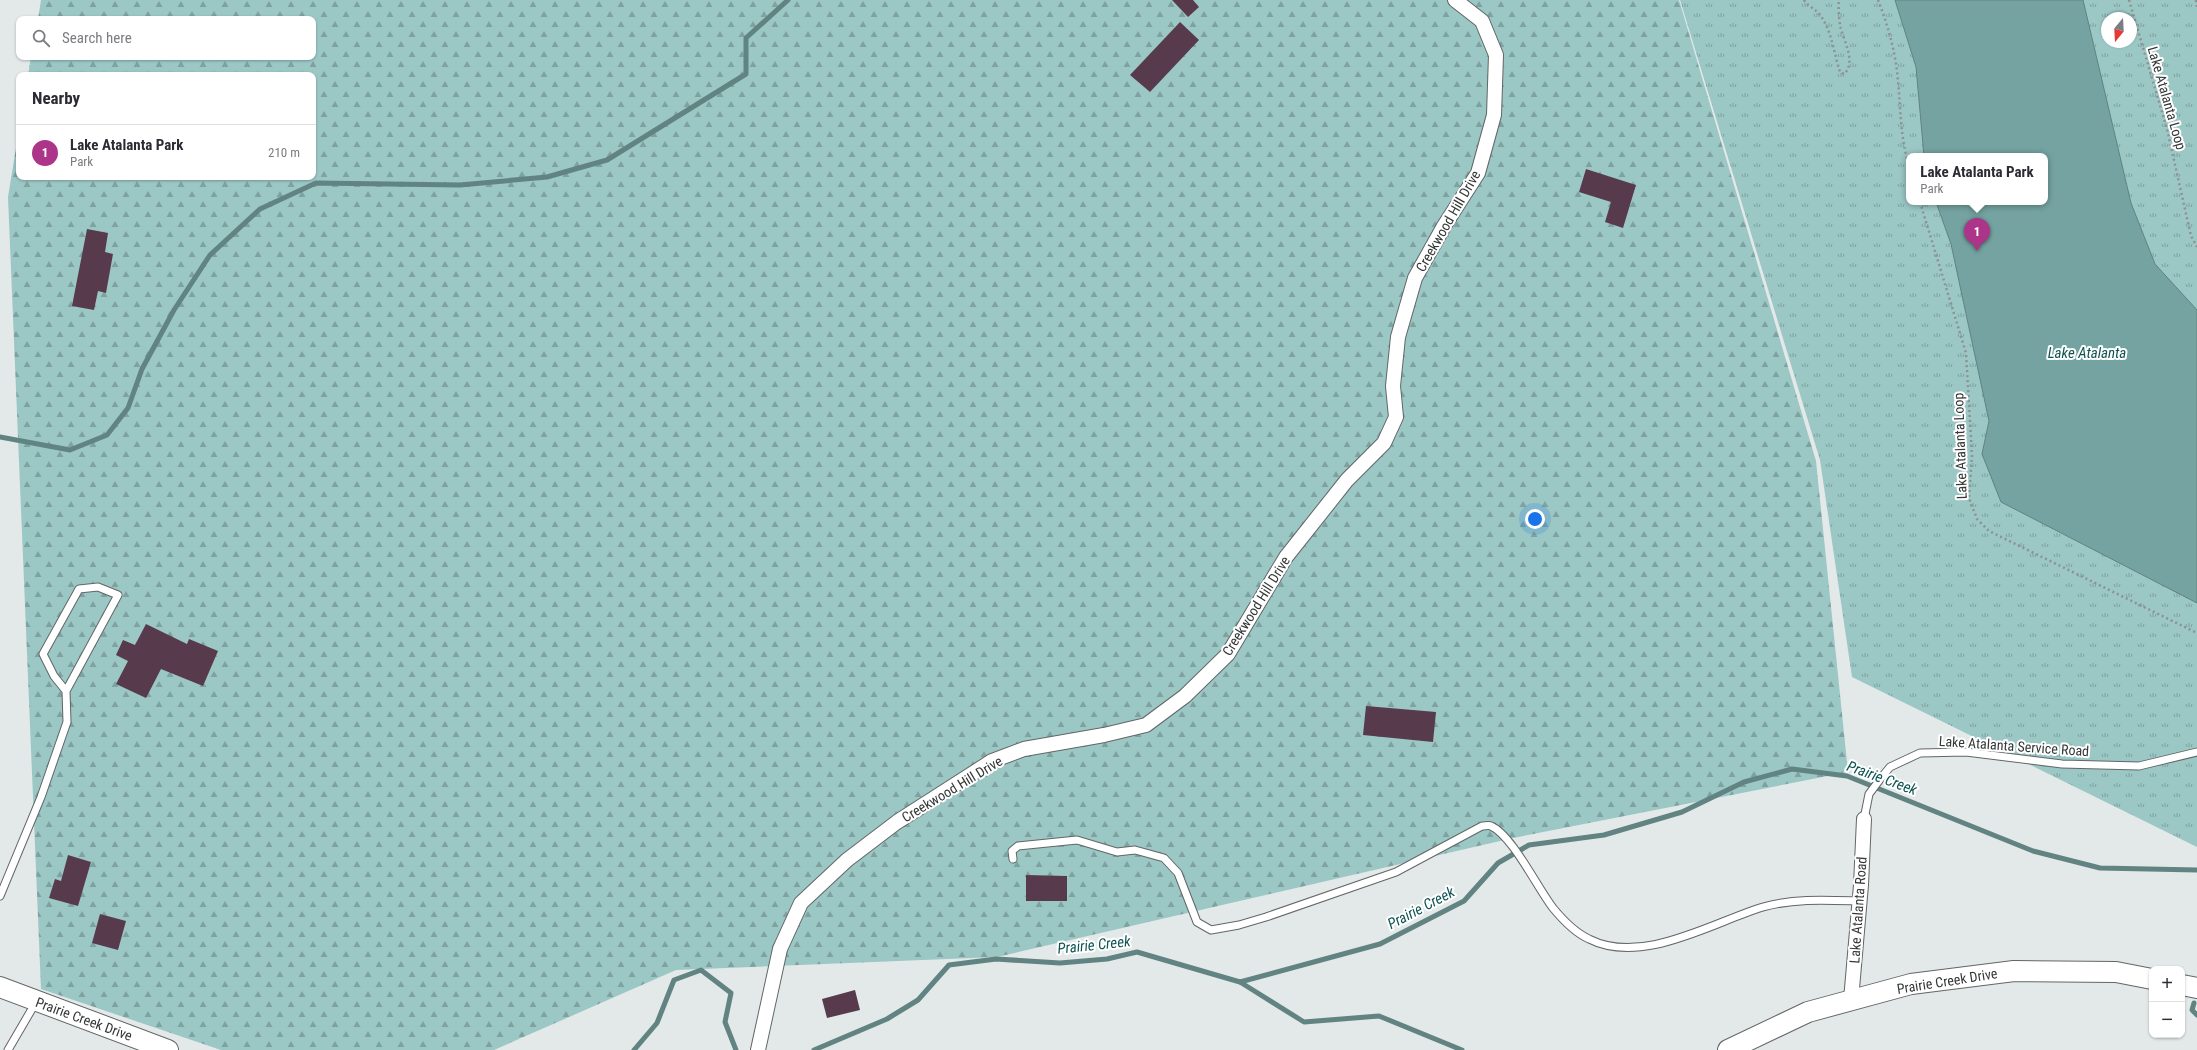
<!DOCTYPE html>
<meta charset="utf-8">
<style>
body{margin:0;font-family:"Roboto Condensed",sans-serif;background:#f7f7f7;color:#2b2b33}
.controls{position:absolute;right:12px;bottom:12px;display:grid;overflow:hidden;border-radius:8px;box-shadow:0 1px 3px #0004}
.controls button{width:36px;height:36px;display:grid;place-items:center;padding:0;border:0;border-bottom:1px solid #e1e1e2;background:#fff;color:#2b2b33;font:20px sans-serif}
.compass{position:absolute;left:2101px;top:12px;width:36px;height:36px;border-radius:50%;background:#fff;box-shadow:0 1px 3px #0004;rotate:198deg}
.you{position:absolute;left:1535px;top:519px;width:14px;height:14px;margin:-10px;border:3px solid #fff;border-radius:50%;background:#1a73e8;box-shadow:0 0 0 6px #1a73e833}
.badge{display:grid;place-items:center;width:26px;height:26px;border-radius:50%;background:#ac358a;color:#fff;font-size:13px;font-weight:700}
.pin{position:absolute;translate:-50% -33px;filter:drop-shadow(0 1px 2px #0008)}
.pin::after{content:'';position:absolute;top:21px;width:14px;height:12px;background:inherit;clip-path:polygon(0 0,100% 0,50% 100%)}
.popup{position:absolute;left:1906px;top:153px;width:142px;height:52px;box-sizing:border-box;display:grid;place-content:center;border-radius:8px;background:#fff;filter:drop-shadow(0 1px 3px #0005);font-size:13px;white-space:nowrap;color:#7c7c81}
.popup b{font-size:15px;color:#2b2b33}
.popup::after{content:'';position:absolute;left:50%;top:100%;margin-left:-8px;border:8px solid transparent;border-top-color:#fff}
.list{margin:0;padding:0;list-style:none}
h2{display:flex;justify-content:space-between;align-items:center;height:52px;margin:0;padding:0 16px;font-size:17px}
h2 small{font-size:13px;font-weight:400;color:#7c7c81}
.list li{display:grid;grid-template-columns:26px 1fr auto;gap:12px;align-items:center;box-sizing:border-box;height:56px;padding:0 16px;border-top:1px solid #e1e1e2}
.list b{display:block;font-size:15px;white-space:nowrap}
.list p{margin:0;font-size:13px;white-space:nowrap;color:#7c7c81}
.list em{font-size:13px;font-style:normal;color:#7c7c81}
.icon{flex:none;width:22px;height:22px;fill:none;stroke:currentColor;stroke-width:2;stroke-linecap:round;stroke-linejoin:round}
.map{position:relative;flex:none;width:2197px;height:1050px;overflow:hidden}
.search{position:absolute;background:#fff;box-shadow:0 1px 3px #0004;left:16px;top:16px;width:300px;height:44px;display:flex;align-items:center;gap:10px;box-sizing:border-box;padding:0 14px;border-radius:8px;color:#7c7c81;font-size:15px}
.panel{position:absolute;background:#fff;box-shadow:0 1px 3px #0004;left:16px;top:72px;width:300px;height:108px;border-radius:8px}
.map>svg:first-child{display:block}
</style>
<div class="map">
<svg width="2197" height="1050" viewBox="0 0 2197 1050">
<defs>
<pattern id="grass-tufts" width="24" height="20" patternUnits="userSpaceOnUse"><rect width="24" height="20" fill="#9bc7c5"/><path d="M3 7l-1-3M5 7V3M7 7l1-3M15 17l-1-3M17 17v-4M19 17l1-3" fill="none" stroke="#7fa2a1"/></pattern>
<pattern id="forest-firs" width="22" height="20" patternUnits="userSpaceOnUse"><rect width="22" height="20" fill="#9bc7c5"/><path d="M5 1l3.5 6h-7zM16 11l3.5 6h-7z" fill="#7fa2a1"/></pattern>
</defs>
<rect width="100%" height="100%" fill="#e3e8e8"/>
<!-- grass -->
<path fill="url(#grass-tufts)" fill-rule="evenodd" d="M1680 0H2197V847L1852 677 1820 460ZM2107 18H2131V42H2107ZM1909 156H2045V202H1909Z"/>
<!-- forest -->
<polygon fill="url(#forest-firs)" points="41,0 1679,0 1816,461 1848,772 1513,838 997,957 676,970 494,1050 221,1050 41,989 8,197 19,130 19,177 313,177 313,75 28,75 31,57 313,57 313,19 38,19"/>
<!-- water -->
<polygon fill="#74a3a1" stroke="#618381" points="1895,0 2083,0 2131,203 2155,264 2197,310 2197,603 2001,502 1982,454 1989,421 1951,244 1936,202 2045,202 2045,156 1924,156 1916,67"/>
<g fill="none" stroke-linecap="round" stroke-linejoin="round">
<!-- stream -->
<g stroke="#618381" stroke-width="5">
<polyline points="0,437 70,450 107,435 128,408 142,369 174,310 210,255 260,209 316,183 460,185 547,177 607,160 746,74 746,38 788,0"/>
<polyline points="1240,982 1304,1022 1379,1016 1462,1050"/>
<polyline points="2194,1003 2192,1010 2197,1015"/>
<polyline points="634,1050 657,1023 674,980 701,970 731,993 725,1022 736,1050"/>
<polyline points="814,1050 887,1019 918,1000 949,965 996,959 1060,963 1107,959 1137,952 1240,982 1380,944 1464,901 1498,863 1529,845 1604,835 1682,812 1744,782 1792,769 1847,776 2033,851 2100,868 2197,870"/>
</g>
</g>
<!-- building -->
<g fill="#583a4d">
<polygon points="1172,0 1193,0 1199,7 1188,17"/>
<polygon points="1180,22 1199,40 1150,92 1130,75"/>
<polygon points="1586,169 1636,185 1623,228 1605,222 1611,202 1579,192"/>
<polygon points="87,229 108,233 105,252 113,254 106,293 98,291 94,310 72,306"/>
<polygon points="146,624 187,644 189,639 218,651 203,686 161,669 146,698 116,684 128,661 116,655 123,640 135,645"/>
<polygon points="1366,706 1436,712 1433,742 1363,735"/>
<polygon points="68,855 91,862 78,906 49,898 55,879 61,881"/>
<polygon points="1026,875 1067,876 1067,901 1026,901"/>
<polygon points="100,914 126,921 118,950 92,943"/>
<polygon points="855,990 860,1010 827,1018 822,999"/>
</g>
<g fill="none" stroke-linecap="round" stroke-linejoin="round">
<defs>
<g id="lane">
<polyline points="1864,819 1869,794 1881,778 1890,767 1920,753 1966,752 2062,764 2139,766 2197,752"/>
<path d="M1013 859 1012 851 1018 846 1077 840 1117 852 1135 850 1164 858 1178 873 1197 922 1211 930 1239 925 1266 917 1396 872 1482 826C1485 826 1489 825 1491 826 1512 835 1538 889 1553 908 1562 919 1576 933 1589 939 1642 966 1713 922 1763 907 1795 898 1827 900 1859 901"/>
<polyline points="0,896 41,797 67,722 66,691 118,595 98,587 79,589 43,654 54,676 66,691"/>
<polyline points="8,1050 36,1002"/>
</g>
<g id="street">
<polyline points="1851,1000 1861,885 1864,819"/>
<polyline points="758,1050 780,949 801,903 847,860 897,822 992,761 1024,749 1104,735 1146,725 1185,696 1228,654 1286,557 1347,480 1384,443 1396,417 1393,386 1398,337 1415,278 1444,226 1478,173 1494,115 1496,55 1482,21 1455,0"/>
</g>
<g id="secondary">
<polyline points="2182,985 2197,988"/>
<polyline points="0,987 168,1050"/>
<polyline points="1728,1050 1808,1012 1911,984 2014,971 2116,972 2152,979"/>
</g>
</defs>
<!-- lane casing -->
<use href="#lane" stroke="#626666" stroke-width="9"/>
<!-- street casing -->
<use href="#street" stroke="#626666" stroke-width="16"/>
<!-- secondary casing -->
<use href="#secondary" stroke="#626666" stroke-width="22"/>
<!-- path -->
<g stroke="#8d9191" stroke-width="2.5" stroke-dasharray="2 3" stroke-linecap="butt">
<path d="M1804 0C1808 7 1815 8 1820 15 1832 31 1834 54 1840 72L1844 74C1857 62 1843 40 1840 25 1839 17 1838 8 1839 0"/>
<path d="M1878 0C1888 25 1896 54 1898 81 1901 111 1900 136 1909 166"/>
<polyline points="2129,0 2167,129 2191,236 2197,247"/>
<polyline points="2196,0 2197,7"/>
<polyline points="1920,202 1966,353 1972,456 1969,498 1977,519 1989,531 2197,633"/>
</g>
<!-- lane -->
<use href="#lane" stroke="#fff" stroke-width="7"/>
<!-- street -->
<use href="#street" stroke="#fff" stroke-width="14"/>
<!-- secondary -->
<use href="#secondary" stroke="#fff" stroke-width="20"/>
</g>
<g text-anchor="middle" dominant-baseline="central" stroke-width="4" stroke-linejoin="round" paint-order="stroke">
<!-- street labels -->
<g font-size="14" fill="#353737" stroke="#fff">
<text transform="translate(2167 98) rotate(74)">Lake Atalanta Loop</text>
<text transform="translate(1448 221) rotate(-60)">Creekwood Hill Drive</text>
<text transform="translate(1960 446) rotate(-92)">Lake Atalanta Loop</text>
<text transform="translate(1256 606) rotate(-58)">Creekwood Hill Drive</text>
<text transform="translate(2014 746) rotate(4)">Lake Atalanta Service Road</text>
<text transform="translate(952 789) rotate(-31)">Creekwood Hill Drive</text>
<text transform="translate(1858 910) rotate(-86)">Lake Atalanta Road</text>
<text transform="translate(1947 981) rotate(-9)">Prairie Creek Drive</text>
<text transform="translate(84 1019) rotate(20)">Prairie Creek Drive</text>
</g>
<!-- water labels -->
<g font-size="15" font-style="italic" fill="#0d5352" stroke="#fff">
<text x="2087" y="353">Lake Atalanta</text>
<text transform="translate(1882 778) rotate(20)">Prairie Creek</text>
<text transform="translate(1421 908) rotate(-28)">Prairie Creek</text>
<text transform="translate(1094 945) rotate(-6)">Prairie Creek</text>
</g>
</g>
</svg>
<div class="controls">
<button>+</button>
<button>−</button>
</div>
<svg class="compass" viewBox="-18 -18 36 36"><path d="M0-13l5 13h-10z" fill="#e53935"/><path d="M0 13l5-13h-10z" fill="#7c7c81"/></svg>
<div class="you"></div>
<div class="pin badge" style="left:1977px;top:251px">1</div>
<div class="popup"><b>Lake Atalanta Park</b>Park</div>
<div class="search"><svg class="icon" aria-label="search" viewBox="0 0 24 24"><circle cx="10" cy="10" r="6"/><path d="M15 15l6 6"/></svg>Search here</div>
<section class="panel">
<h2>Nearby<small></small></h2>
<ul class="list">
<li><span class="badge">1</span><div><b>Lake Atalanta Park</b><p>Park</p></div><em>210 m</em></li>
</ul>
</section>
</div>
